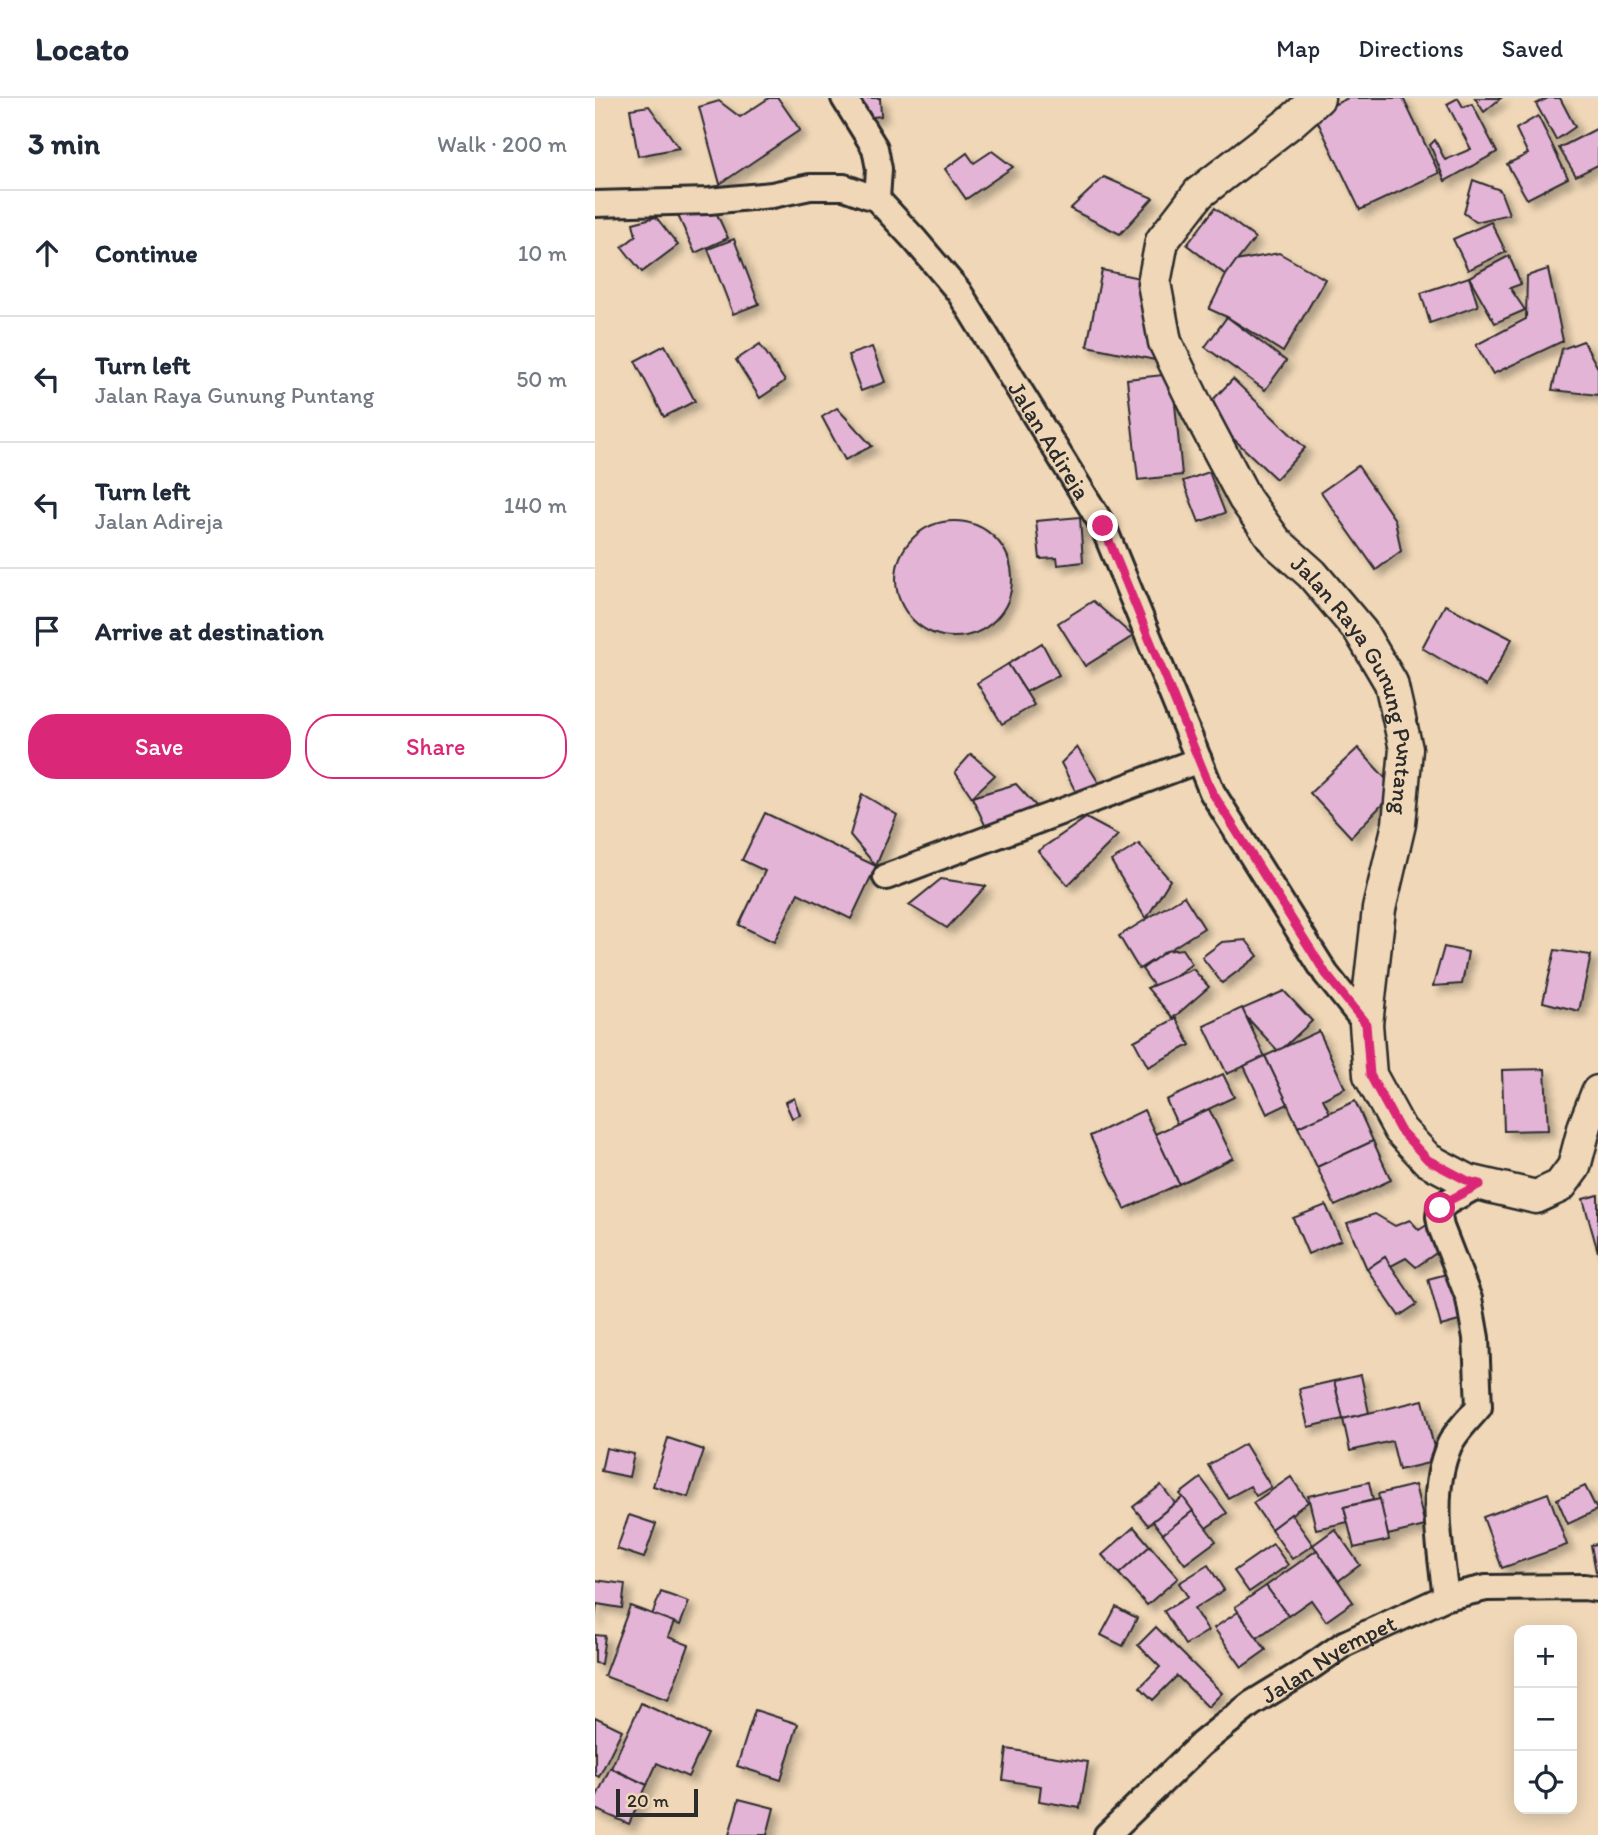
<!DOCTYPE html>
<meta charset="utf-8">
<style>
body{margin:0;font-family:Itim,sans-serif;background:#f2f2f3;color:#1f2937}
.controls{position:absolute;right:21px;bottom:21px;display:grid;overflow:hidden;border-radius:14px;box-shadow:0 4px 18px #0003}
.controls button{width:63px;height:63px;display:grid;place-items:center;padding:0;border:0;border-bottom:2px solid #e0e1e3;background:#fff;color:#1f2937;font:35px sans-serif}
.scale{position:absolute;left:21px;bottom:18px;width:82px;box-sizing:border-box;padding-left:7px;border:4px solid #2b2b2b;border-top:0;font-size:19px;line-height:24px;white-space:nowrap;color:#2b2b2b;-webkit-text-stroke:5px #efd7b7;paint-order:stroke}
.stop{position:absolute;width:21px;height:21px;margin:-16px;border:5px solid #db2777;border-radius:50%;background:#fff}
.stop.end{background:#db2777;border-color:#fff;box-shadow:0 2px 7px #0008}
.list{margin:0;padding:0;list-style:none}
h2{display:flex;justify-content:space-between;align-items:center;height:91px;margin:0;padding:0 28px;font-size:30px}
h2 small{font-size:23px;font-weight:400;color:#747a83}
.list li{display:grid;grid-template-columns:46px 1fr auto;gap:21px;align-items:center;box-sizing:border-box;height:126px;padding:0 28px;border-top:2px solid #e0e1e3}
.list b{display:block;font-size:26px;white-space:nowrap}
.list p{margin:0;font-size:23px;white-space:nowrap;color:#747a83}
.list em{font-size:23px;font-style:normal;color:#747a83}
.actions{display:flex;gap:14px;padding:21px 28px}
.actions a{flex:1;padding:16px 0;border:2px solid #db2777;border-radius:28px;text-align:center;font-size:24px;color:#db2777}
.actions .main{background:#db2777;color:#fff}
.icon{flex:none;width:38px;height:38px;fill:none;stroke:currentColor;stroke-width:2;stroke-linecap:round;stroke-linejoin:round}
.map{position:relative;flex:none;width:1003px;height:1737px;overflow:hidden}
header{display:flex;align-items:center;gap:42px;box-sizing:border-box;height:98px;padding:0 35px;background:#fff;border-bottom:2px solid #e0e1e3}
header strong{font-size:33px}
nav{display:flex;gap:38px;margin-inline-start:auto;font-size:24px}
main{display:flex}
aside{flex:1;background:#fff}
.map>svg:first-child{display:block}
</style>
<header>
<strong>Locato</strong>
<nav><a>Map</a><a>Directions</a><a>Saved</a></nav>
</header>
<main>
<aside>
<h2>3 min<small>Walk · 200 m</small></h2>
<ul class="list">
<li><svg class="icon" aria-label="ahead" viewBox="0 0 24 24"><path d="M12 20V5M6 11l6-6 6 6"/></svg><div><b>Continue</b></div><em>10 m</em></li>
<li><svg class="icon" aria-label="left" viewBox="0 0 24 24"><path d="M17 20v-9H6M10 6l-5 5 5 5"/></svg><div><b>Turn left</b><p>Jalan Raya Gunung Puntang</p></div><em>50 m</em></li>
<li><svg class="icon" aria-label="left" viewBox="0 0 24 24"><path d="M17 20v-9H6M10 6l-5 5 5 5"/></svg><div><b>Turn left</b><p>Jalan Adireja</p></div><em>140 m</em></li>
<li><svg class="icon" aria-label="arrive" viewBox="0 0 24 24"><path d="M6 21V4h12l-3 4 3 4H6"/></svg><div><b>Arrive at destination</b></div></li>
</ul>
<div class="actions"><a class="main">Save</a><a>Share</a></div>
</aside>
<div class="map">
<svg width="1003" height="1737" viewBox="0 0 1003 1737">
<defs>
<filter id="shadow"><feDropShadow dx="6" dy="6" stdDeviation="3.5" flood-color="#0004"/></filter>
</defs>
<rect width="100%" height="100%" fill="#efd7b7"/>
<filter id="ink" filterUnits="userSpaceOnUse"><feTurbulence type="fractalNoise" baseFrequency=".0143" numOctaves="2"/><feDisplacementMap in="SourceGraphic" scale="14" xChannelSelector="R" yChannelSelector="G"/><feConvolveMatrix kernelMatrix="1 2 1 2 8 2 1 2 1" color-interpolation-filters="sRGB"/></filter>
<g filter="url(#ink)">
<!-- building -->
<g fill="#e3b4d6" stroke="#2b2b2b" stroke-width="2" filter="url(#shadow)">
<polygon points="174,0 183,0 205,32 125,86 104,9 124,3 145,19"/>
<polygon points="267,0 285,0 286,18 269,20"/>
<polygon points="753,0 808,0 844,75 765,112 719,16"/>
<polygon points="863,0 868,9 877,6 902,54 850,83 835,47 840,42 850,62 876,51 852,6"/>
<polygon points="880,0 906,0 889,14"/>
<polygon points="953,0 965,0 980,29 961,42 941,6"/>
<polygon points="54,8 84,50 43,58 35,11"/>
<polygon points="943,18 973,80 932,101 912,66 933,56 921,31"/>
<polygon points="1003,30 1003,67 981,78 964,50"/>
<polygon points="397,53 418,69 371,101 350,71 372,55 379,65"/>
<polygon points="509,79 558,100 525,136 475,111"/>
<polygon points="878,82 905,92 914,116 881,124 869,115"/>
<polygon points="620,110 660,140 631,177 592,147"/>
<polygon points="120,112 133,140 100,155 81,113"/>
<polygon points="61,119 83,147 47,174 27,149 41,138 38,125"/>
<polygon points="896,124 911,154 873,172 858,141"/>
<polygon points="139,141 164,206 138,216 113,151"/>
<polygon points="684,155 730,181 688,254 632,219 614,211 631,177 641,163"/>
<polygon points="914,158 926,186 915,190 930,212 900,225 874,179"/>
<polygon points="953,171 968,243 898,276 881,247 931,221 932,178"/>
<polygon points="507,172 549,181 560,262 492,248"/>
<polygon points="874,179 883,208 835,225 826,195"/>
<polygon points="632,219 691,263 670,292 610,249"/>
<polygon points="988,243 1003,270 1003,297 957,292 967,251"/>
<polygon points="165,246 190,283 165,300 141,262"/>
<polygon points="70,247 100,303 69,319 40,263"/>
<polygon points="277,249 290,284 266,293 253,257"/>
<polygon points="577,276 587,377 543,382 532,281"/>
<polygon points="638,281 710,350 681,381 608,312"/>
<polygon points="242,310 277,348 250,362 227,319"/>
<polygon points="763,368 800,422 806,453 781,472 726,394"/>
<polygon points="614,374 630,415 604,424 588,383"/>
<polygon points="485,419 488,464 463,467 462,460 445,461 441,423"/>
<circle cx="359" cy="481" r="58"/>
<polygon points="498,503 538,538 490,568 463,525"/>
<polygon points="850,507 917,541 891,588 827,550"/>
<polygon points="447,545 464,577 431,594 413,566"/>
<polygon points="413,566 439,607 407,626 382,585"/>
<polygon points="482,649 511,697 487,706 466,665"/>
<polygon points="763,650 801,692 756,739 715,695"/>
<polygon points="376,656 400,677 377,699 360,674"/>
<polygon points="421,686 451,719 396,740 377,699"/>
<polygon points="267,696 302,717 281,768 255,737"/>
<polygon points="170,715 281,768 256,821 203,795 179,844 144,827 170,773 147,762"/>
<polygon points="491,720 523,737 473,787 443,753"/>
<polygon points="544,746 575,782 551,821 516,763"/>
<polygon points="346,781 391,788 352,830 314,807"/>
<polygon points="589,798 609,830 544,871 524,838"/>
<polygon points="651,842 663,858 627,885 607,859 627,844"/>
<polygon points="849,849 873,854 867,886 838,888"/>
<polygon points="587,851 597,866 561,891 547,871 571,853"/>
<polygon points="960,852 996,857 984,913 948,904"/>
<polygon points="598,871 614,889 578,920 552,890"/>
<polygon points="689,893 717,923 684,954 645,912"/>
<polygon points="647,910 670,959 632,976 609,928"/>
<polygon points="581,920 595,947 553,969 539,943"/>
<polygon points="724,933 750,990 728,1001 735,1015 703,1029 670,958"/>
<polygon points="670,958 693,1006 672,1016 649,968"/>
<polygon points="950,971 953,1032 909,1033 907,972"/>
<polygon points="628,976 639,999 582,1026 571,1002"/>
<polygon points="199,1000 205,1017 197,1020 190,1004"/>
<polygon points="760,1003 778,1043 722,1069 703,1029"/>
<polygon points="614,1011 638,1060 584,1086 560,1036"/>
<polygon points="549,1012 584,1086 530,1111 495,1038"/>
<polygon points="778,1043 796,1082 740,1108 722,1069"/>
<polygon points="1003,1097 1003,1154 988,1101"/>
<polygon points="731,1107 746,1142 713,1156 698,1120"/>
<polygon points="780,1116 800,1128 815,1122 824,1132 835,1125 844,1153 821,1169 811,1160 796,1168 790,1159 772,1171 752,1125"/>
<polygon points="790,1159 822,1206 804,1218 772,1171"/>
<polygon points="859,1174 871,1221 846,1228 833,1181"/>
<polygon points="766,1277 774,1315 748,1321 739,1283"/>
<polygon points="739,1283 748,1321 713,1329 704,1291"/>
<polygon points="828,1302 842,1363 804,1372 797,1343 755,1353 748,1321"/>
<polygon points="73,1340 109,1352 93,1399 58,1388"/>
<polygon points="650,1346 676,1389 661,1398 655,1388 633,1400 613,1367"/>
<polygon points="11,1350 39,1356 34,1379 6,1373"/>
<polygon points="696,1379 713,1404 676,1431 658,1405"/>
<polygon points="606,1380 632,1415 611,1430 585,1396"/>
<polygon points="774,1384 778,1402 749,1409 753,1424 721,1431 713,1398"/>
<polygon points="566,1387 580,1405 553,1427 538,1409"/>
<polygon points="820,1387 830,1428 793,1437 783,1396"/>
<polygon points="990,1388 1002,1412 973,1426 962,1401"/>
<polygon points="953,1395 972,1447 907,1470 888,1419"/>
<polygon points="588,1399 598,1413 568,1436 558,1423"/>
<polygon points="785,1401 794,1442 759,1450 749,1409"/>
<polygon points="598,1413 621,1443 590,1466 568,1436"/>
<polygon points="696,1416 718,1447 697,1461 676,1431"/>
<polygon points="34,1417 61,1426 49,1460 22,1451"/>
<polygon points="539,1429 555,1448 524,1476 507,1457"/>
<polygon points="740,1431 765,1467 743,1483 718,1447"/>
<polygon points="678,1446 693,1467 654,1494 639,1473"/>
<polygon points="1003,1446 1003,1474 1001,1474 996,1447"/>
<polygon points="555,1448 583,1480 552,1507 524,1476"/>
<polygon points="722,1452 758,1504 731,1523 716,1502 693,1518 671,1488"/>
<polygon points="613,1467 629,1492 599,1511 613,1533 590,1547 569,1513 593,1499 584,1485"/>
<polygon points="0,1482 30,1486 27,1510 2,1506 0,1523"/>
<polygon points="671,1488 693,1518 662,1540 640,1509"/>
<polygon points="66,1494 94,1504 85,1527 57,1517"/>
<polygon points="35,1508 79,1524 73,1539 94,1547 73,1602 9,1578"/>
<polygon points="521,1509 542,1520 528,1548 506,1537"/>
<polygon points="643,1514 671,1552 647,1569 619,1530"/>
<polygon points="561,1529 627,1595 613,1609 582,1578 558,1602 545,1589 565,1569 543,1547"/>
<polygon points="0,1537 10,1538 6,1566 0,1565"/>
<polygon points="46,1605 113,1636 93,1679 62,1665 52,1687 16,1670"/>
<polygon points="160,1612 203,1626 186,1682 142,1668"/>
<polygon points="0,1619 27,1632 4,1679 0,1677"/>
<polygon points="412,1651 493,1664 485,1710 444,1703 446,1688 408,1682"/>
<polygon points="15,1670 52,1687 34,1726 0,1711 0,1702"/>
<polygon points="144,1701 179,1710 172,1737 134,1737"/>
</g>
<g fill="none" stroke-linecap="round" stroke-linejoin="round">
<defs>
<g id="minor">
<polyline points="249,0 280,50 284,71 282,101"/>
<path id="s1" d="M0 106 114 103 177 97 215 89H249L282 101 320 142 364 194 508 428 617 694 731 876 771 926"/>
<polyline points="291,779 604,662"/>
<path d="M851 1499C845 1451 834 1393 854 1348 860 1334 874 1321 884 1309L881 1240 874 1201 846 1129 844 1119 845 1110 854 1103 885 1086"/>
<path id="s2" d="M512 1737 606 1646 656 1606 710 1573 749 1546 851 1499 891 1490 989 1489 1003 1491"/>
</g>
<g id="tertiary">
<path id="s3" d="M723 0 697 23 604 95 567 143 559 185 570 244 603 312 650 401 681 444 717 476 766 534 796 585 811 651 804 726 784 811 771 926 775 977 805 1032 833 1062 873 1083 941 1099 965 1088 979 1069 990 1027 1003 994"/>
</g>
</defs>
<!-- minor casing -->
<use href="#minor" stroke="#2b2b2b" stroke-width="30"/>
<!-- tertiary casing -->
<use href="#tertiary" stroke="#2b2b2b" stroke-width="37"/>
<!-- minor -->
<use href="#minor" stroke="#efd7b7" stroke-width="24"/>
<!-- tertiary -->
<use href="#tertiary" stroke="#efd7b7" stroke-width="32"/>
</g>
</g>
<g fill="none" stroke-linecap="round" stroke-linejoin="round" filter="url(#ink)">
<!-- route -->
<polyline stroke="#db2777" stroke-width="9" points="508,428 617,694 731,876 771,926 775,977 805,1032 833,1062 873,1083 885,1086 853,1103 845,1110"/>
</g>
<g text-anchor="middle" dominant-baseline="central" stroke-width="7" stroke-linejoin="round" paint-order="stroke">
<!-- street labels -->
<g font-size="24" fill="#2b2b2b" stroke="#efd7b7">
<text stroke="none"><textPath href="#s1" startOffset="583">Jalan Adireja</textPath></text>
<text stroke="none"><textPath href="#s3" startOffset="716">Jalan Raya Gunung Puntang</textPath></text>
<text stroke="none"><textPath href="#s2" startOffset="285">Jalan Nyempet</textPath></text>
</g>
</g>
</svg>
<div class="controls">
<button>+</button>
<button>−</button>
<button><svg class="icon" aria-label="locate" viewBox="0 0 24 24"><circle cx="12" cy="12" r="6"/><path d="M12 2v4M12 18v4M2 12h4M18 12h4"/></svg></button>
</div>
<div class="scale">20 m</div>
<div class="stop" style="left:845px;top:1110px"></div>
<div class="stop end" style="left:508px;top:428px"></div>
</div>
</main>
